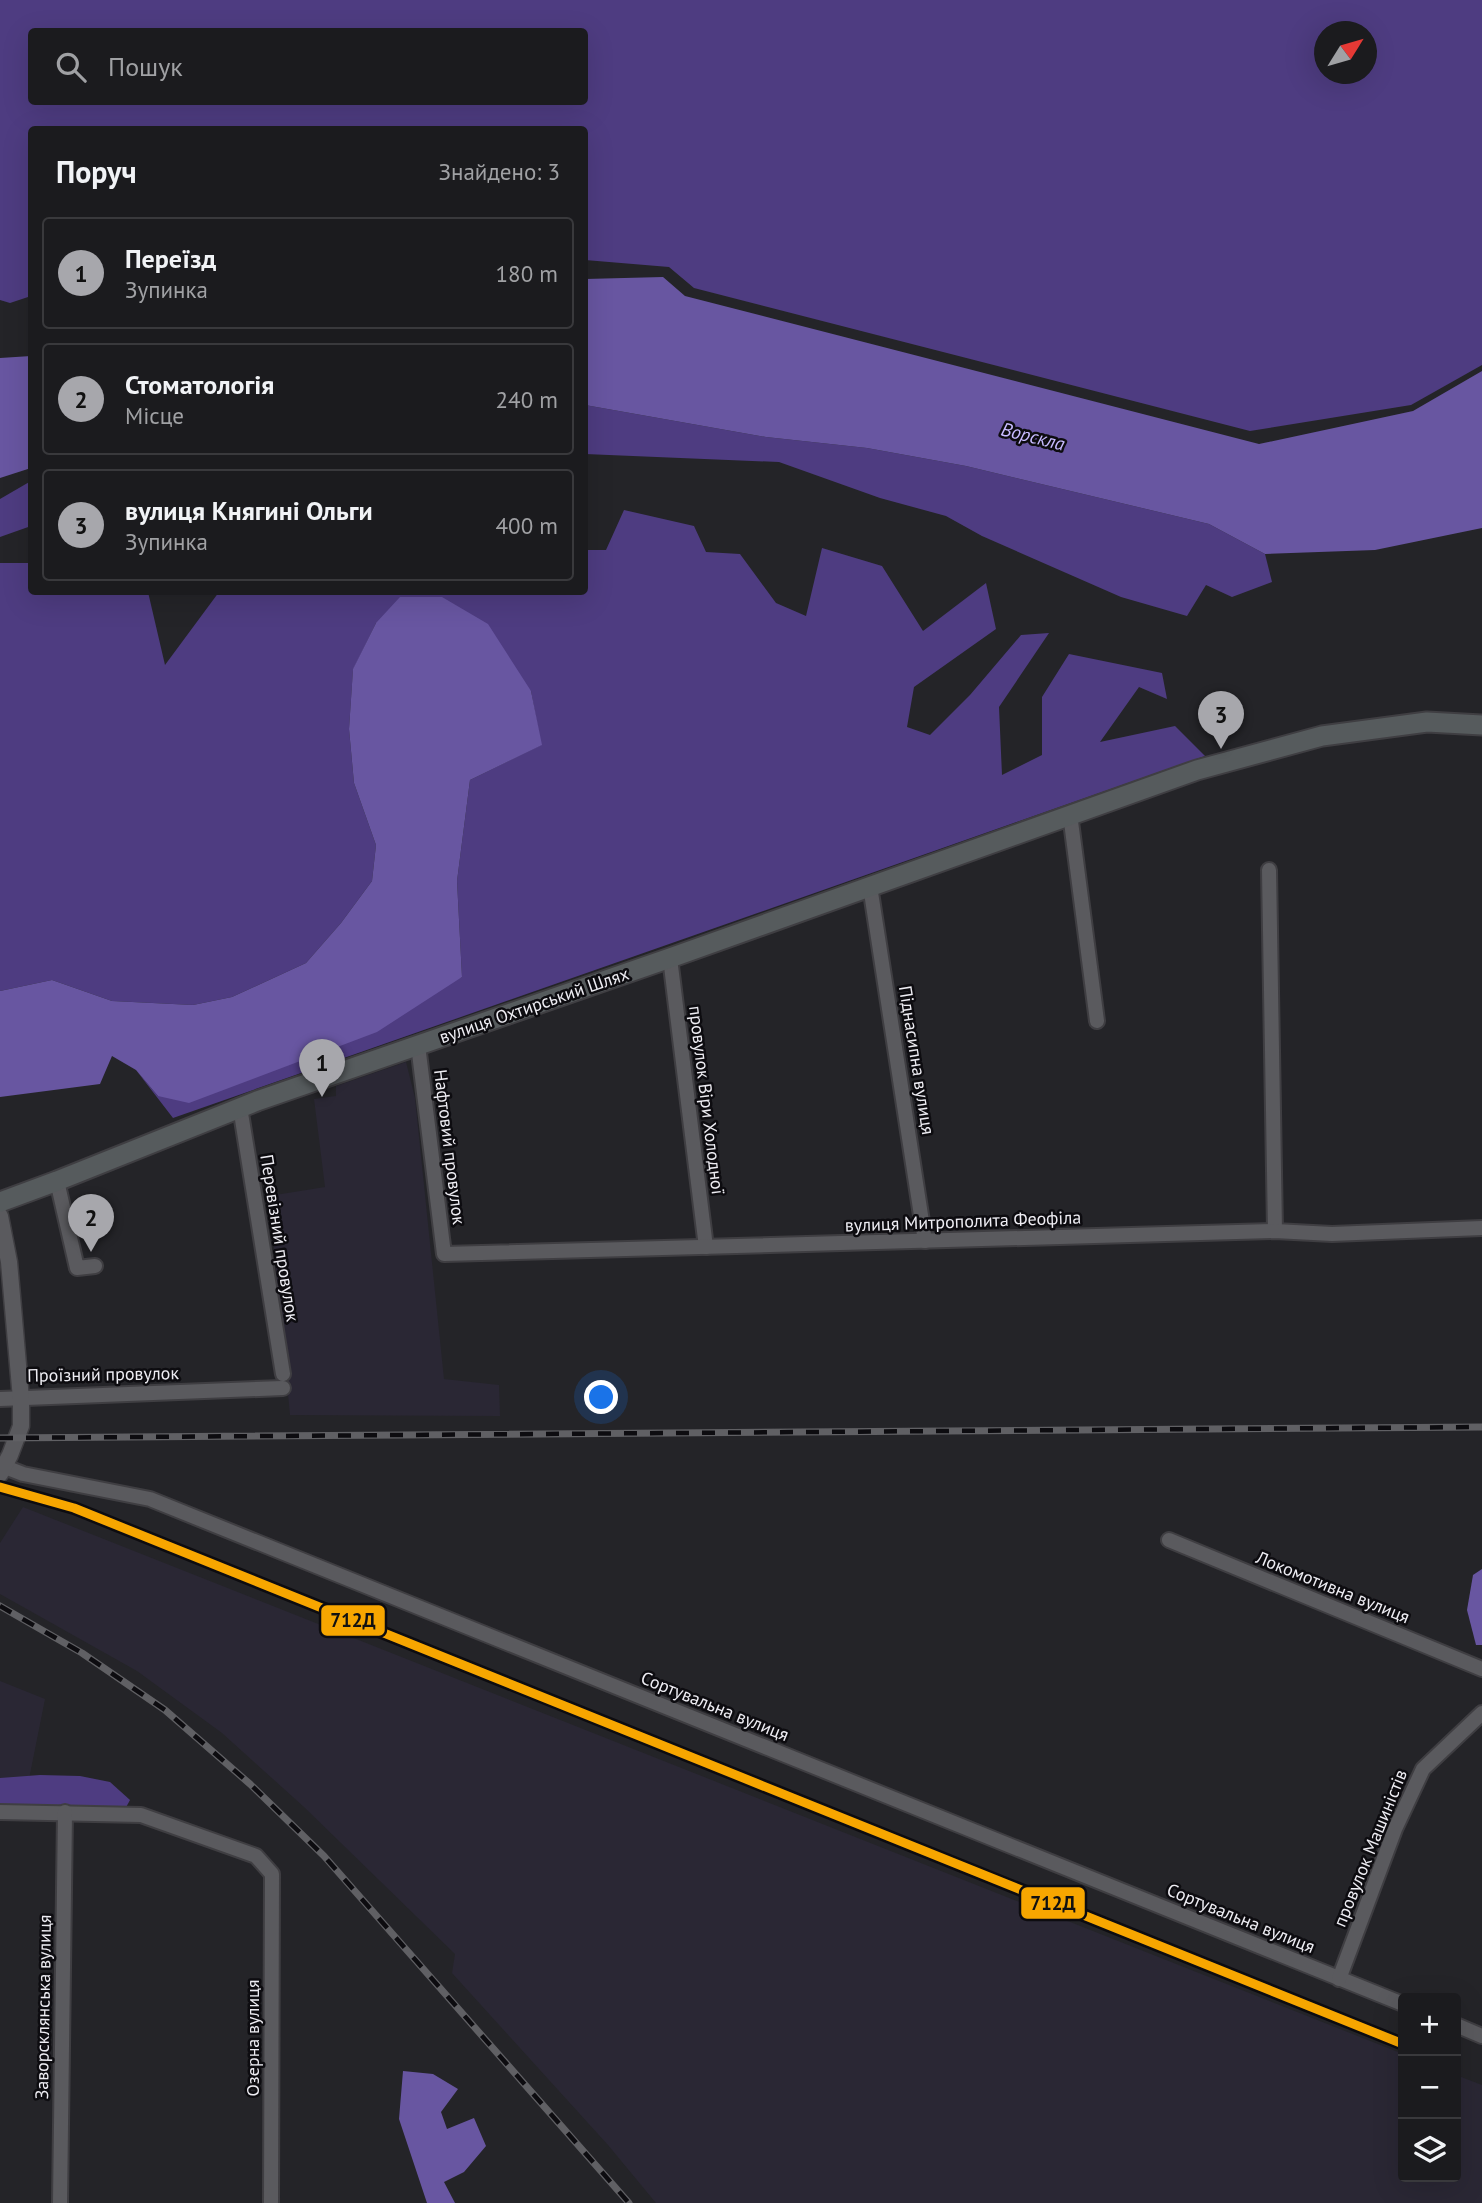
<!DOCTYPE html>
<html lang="uk">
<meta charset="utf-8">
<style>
body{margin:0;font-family:"PT Sans",sans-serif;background:#28282b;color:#f1f3f6}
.controls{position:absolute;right:21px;bottom:21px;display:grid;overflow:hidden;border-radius:7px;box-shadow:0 7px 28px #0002}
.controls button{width:63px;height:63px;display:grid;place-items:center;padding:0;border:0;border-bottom:2px solid #39393c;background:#1b1b1e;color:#f1f3f6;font:35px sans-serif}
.compass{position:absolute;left:1314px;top:21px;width:63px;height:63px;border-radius:50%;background:#1b1b1e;box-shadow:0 7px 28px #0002;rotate:53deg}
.you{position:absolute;left:602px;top:1398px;width:24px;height:24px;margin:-18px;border:5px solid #fff;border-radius:50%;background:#1a73e8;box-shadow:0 0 0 10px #1a73e833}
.badge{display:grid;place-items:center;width:46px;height:46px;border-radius:50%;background:#a7a7ac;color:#111;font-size:23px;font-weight:700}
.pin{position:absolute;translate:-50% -58px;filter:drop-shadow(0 2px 4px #0008)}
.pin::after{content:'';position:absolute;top:37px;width:24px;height:21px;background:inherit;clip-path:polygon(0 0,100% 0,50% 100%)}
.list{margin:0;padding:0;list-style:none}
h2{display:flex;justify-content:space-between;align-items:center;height:91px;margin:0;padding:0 28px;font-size:30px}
h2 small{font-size:23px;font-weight:400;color:#a0a1a4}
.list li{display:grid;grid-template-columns:46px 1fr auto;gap:21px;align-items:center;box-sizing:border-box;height:112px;margin:0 14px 14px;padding:0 14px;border:2px solid #39393c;border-radius:7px}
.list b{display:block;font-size:26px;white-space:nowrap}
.list p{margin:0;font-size:23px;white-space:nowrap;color:#a0a1a4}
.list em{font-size:23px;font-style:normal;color:#a0a1a4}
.icon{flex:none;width:38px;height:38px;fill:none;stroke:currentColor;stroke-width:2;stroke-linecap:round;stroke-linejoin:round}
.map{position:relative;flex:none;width:1482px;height:2203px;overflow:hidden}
.search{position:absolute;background:#1b1b1e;box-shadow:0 7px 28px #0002;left:28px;top:28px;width:560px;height:77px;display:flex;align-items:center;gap:18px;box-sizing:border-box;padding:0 24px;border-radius:7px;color:#a0a1a4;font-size:26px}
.panel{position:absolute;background:#1b1b1e;box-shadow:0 7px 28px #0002;left:28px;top:126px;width:560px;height:469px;border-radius:7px}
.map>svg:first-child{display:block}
</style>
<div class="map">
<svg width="1482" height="2203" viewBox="0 0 1482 2203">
<rect width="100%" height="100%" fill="#242428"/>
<!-- built -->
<g fill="#2a2734">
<polygon points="406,1062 415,1098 444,1379 499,1385 500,1416 290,1415 269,1196 325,1187 314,1099 336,1096 336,1086"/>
<polygon points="23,1507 1403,2054 1403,2177 1456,2177 1456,2075 1482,2085 1482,2203 656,2203 608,2145 452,1973 455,1954 304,1807 222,1733 137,1671 0,1594 0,1543"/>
<polygon points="0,1681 45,1699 24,1804 0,1803"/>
</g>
<!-- forest -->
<g fill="#4e3c81" fill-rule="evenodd">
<path d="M0 0H1482V365L1411 405 1250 431 694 288 669 267 585 260 584 130H32L31 296 10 303 0 300ZM32 32H584V102H32ZM1324 32H1366V74H1324Z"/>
<polygon points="585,405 766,437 867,448 966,466 1209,524 1265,554 1272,582 1232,597 1206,585 1187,616 1121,597 982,536 946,516 880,498 779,462 585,454"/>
<polygon points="31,481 31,526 0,537 0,499"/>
<polygon points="624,510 694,526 706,552 740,554 776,603 806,616 822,548 882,566 923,631 986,583 996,629 914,687 907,727 930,735 970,695 1021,635 1049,633 999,707 1002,775 1042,755 1042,697 1069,654 1162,673 1167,699 1139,687 1100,742 1175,726 1205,756 173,1118 136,1070 158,1096 462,977 457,881 470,780 541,745 531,691 376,623 353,670 349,729 354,783 376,845 372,881 341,923 306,963 232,997 193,1005 112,1001 52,980 0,991 0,563 31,563 32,592 148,592 165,665 219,592 584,592 585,550 606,550"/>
<polygon points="40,1775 80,1776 110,1782 130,1800 124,1811 0,1808 0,1778"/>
</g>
<!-- water -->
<g fill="#6856a1">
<polygon points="663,277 685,296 1259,444 1413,411 1482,371 1482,528 1375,550 1265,554 1209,524 966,466 867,448 766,437 585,405 585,279"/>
<polygon points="31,356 31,468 0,478 0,358"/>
<polygon points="400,597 442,597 488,624 531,691 542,745 470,780 457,881 462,977 377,1032 189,1103 158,1096 136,1070 112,1056 100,1084 0,1097 0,991 52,980 112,1001 193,1005 232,997 306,963 341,923 372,881 376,845 354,783 349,729 353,669 376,623"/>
<polygon points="1482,1569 1482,1645 1476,1645 1467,1610 1473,1575"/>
<polygon points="403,2071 433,2074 458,2089 441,2112 447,2129 474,2118 486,2146 464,2172 444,2182 455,2203 427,2203 399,2119"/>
</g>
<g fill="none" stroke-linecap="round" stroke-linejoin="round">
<defs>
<g id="minor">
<polyline points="1070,814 1097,1021"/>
<polyline points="1269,870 1275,1231"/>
<polyline points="870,886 925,1241"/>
<polyline points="670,958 706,1247"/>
<polyline points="418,1045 444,1254 1275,1231 1332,1234 1482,1228"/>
<polyline points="240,1107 283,1374"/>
<polyline points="57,1181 77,1268 95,1266"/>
<polyline points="0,1399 283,1388"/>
<polyline points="5,1467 23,1474 150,1499 1403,2004"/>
<polyline points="1169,1540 1482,1669"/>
<polyline points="0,1812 141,1815 256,1856 272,1874 271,2203"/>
<polyline points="1339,1979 1395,1829 1423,1769 1482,1713"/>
<polyline points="1456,2025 1482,2036"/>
<polyline points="60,2203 65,1812"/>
</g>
<polyline id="tertiary" points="0,1216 9,1262 21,1399 21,1426 10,1455 0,1474"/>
<polyline id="secondary" points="0,1202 57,1181 257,1101 670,958 1197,770 1322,736 1427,722 1482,725"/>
</defs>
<!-- minor casing -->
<use href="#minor" stroke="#3f3e42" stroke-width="18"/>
<!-- tertiary casing -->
<use href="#tertiary" stroke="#3f3e42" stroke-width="19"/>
<!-- secondary casing -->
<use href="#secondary" stroke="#3f3e42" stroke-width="23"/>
<!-- minor -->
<use href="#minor" stroke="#5a5a5e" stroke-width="14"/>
<!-- tertiary -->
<use href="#tertiary" stroke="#5a5a5e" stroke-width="16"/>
<!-- secondary -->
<use href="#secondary" stroke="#565b5d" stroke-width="19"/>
<defs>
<g id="rail">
<polyline points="0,1438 1482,1427"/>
<polyline points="0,1606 82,1653 165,1710 250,1784 324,1856 629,2203"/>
</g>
</defs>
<!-- rail casing -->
<use href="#rail" stroke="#606064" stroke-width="7"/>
<!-- rail -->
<use href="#rail" stroke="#0d0c10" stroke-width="4.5" stroke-dasharray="13" stroke-linecap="butt"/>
<defs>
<polyline id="rail-1" points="0,1487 74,1508 1403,2044"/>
</defs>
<!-- rail-1 casing -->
<use href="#rail-1" stroke="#0d0c10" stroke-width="14"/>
<!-- rail-1 -->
<use href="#rail-1" stroke="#f7a600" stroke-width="9"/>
</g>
<g text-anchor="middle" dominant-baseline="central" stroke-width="5" stroke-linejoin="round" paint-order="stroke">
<!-- street labels -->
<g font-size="18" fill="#eeedf3" stroke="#0d0c10">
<text transform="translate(534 1005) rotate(-19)">вулиця Охтирський Шлях</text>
<text transform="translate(917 1060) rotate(81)">Піднасипна вулиця</text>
<text transform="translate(707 1100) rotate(83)">провулок Віри Холодної</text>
<text transform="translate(450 1147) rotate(83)">Нафтовий провулок</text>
<text transform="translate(963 1221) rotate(-2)">вулиця Митрополита Феофіла</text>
<text transform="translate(280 1238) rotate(81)">Перевізний провулок</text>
<text transform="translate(103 1374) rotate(-1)">Проїзний провулок</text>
<text transform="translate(1333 1587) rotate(22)">Локомотивна вулиця</text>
<text transform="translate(715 1706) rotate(22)">Сортувальна вулиця</text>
<text transform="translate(1370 1848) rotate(-68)">провулок Машиністів</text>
<text transform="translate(1241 1918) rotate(22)">Сортувальна вулиця</text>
<text transform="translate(43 2007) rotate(-89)">Заворсклянська вулиця</text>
<text transform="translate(252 2038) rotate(-90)">Озерна вулиця</text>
</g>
<!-- water labels -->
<g font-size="19" font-style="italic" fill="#c8bbff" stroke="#0d0c10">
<text transform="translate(1033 436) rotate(14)">Ворскла</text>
</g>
</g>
<g stroke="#0d0c10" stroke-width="2.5">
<rect x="320" y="1604" width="66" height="33" rx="7" fill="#f7a600"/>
<rect x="1020" y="1886" width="66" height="34" rx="7" fill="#f7a600"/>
</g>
<g font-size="19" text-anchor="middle" font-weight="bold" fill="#111">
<text x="353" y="1627">712Д</text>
<text x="1053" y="1910">712Д</text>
</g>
</svg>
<div class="controls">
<button>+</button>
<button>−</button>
<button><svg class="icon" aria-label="layers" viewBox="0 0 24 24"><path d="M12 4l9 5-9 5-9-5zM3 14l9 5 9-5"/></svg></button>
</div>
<svg class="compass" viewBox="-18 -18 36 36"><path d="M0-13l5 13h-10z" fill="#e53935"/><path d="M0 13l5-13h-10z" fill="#a0a1a4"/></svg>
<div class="you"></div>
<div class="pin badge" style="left:322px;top:1097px">1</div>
<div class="pin badge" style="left:91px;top:1252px">2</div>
<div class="pin badge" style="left:1221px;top:749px">3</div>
<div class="search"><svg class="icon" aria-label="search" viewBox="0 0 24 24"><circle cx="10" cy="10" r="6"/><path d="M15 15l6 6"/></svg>Пошук</div>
<section class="panel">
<h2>Поруч<small>Знайдено: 3</small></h2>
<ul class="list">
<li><span class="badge">1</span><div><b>Переїзд</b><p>Зупинка</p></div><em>180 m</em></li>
<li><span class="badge">2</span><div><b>Стоматологія</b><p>Місце</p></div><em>240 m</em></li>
<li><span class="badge">3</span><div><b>вулиця Княгині Ольги</b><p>Зупинка</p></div><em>400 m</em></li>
</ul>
</section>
</div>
